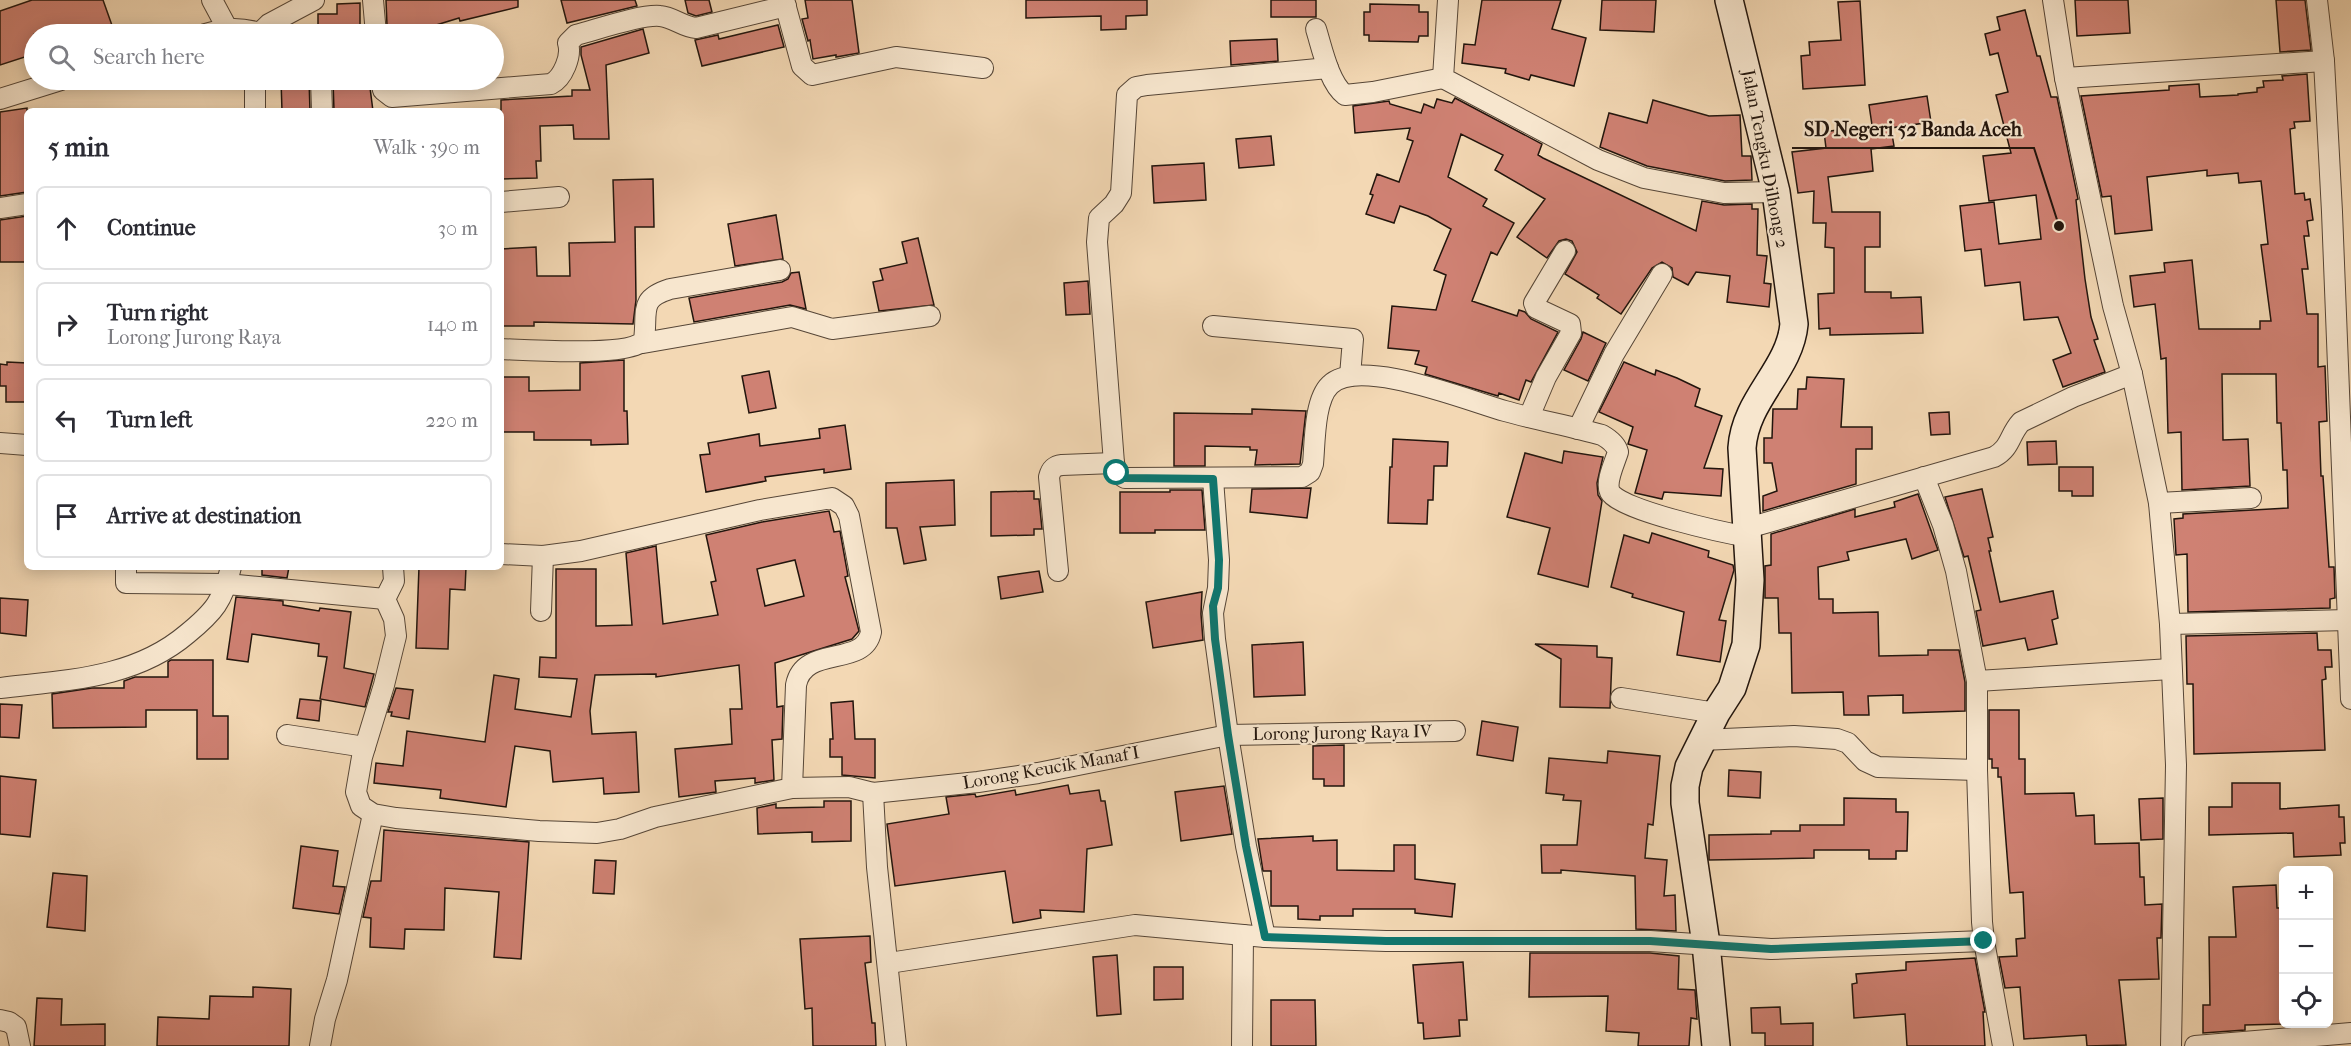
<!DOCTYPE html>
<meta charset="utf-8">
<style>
body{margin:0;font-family:"IM FELL French Canon",serif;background:#f2f2f3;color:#2b2b33}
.controls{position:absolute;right:18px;bottom:18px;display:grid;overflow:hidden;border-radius:9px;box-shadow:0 3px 15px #0003}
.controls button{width:54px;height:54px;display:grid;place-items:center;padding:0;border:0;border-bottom:2px solid #e1e1e2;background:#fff;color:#2b2b33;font:30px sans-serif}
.stop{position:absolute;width:18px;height:18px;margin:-14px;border:4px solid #0f766e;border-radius:50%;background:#fff}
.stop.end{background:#0f766e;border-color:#fff;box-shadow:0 2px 6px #0008}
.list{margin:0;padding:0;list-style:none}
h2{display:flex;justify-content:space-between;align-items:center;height:78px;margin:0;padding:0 24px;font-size:26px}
h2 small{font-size:20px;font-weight:400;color:#7c7c81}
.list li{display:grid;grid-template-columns:39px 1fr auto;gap:18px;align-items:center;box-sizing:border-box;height:84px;margin:0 12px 12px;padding:0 12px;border:2px solid #e1e1e2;border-radius:9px}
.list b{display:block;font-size:22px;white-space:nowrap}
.list p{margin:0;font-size:20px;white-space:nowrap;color:#7c7c81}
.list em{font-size:20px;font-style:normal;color:#7c7c81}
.icon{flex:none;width:33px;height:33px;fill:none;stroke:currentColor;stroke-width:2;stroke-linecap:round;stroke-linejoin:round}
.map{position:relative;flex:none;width:2351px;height:1046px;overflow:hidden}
.search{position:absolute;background:#fff;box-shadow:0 3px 15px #0003;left:24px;top:24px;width:480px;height:66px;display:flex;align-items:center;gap:15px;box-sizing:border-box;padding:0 21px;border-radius:33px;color:#7c7c81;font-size:22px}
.panel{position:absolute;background:#fff;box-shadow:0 3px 15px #0003;left:24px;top:108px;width:480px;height:462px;border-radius:9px}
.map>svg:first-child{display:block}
</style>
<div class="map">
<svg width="2351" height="1046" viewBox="0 0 2351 1046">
<rect width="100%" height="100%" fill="#f3d8b4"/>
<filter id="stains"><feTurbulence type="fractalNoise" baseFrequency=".00333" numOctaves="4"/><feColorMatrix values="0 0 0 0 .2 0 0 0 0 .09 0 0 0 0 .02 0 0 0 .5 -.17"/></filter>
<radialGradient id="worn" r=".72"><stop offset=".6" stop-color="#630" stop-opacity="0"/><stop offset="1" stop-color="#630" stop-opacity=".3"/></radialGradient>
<!-- building -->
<g fill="#cf8173" stroke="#22150d" stroke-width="1.5" fill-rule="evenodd">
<polygon points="32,0 103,0 114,31 103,34 34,34 34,54 0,65 0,11"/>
<polygon points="386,0 518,0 518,7 460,21 459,18 407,34 390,34 387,25"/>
<polygon points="561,0 635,0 637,6 567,23"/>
<polygon points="685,0 709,0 712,12 696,16 688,13"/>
<polygon points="805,0 852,0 859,53 836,57 836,55 813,59 810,40 808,41 802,19 808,18"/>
<polygon points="1026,0 1147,0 1147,15 1126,16 1126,29 1101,30 1101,16 1026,18"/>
<rect x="1271" y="0" width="45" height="17"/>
<polygon points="1482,0 1561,0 1552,29 1586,38 1574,86 1531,75 1529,80 1505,73 1506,69 1462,63 1464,44 1475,45"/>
<polygon points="1602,0 1656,0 1654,32 1600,30"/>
<polygon points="2075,0 2128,0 2130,33 2077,36"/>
<polygon points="2276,0 2305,0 2311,50 2280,52"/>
<polygon points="1860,1 1865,85 1803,89 1801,56 1810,55 1809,42 1841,40 1838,2"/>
<polygon points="360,3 360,34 318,34 318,14 337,14 337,4"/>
<polygon points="1370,4 1419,5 1419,12 1428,12 1428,36 1419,36 1418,42 1369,41 1369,35 1364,35 1364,12 1370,12"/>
<polygon points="2025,10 2037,56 2040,56 2051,97 2057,97 2078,199 2076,200 2085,279 2091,317 2098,339 2094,340 2105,372 2063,387 2053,360 2071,353 2058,317 2024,320 2020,282 1985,286 1981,249 1965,251 1960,206 1994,202 1999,244 2041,239 2036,195 1989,201 1983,156 2011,153 1996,95 2008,92 1998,53 1990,55 1985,34 2000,30 1997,17"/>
<polygon points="778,25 784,47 702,66 695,40 718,35 719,39"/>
<polygon points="643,29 649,53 606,65 609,139 574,139 573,125 540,126 541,161 536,161 537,178 501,179 501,100 572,96 572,90 590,90 581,55 581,47"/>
<polygon points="1277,39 1278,61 1231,65 1230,41"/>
<polygon points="2307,74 2310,121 2294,122 2295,128 2290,129 2295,194 2304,193 2305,200 2310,199 2313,220 2307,221 2309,236 2304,236 2308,269 2302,269 2307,314 2318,314 2318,367 2325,366 2327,421 2319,422 2321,476 2323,476 2329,567 2334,567 2335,598 2330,599 2330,608 2188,612 2187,554 2176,555 2174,519 2183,518 2183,514 2288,508 2287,470 2283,470 2281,423 2277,423 2276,374 2222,374 2223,440 2248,439 2250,486 2182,490 2181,432 2168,433 2166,358 2161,359 2155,304 2134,307 2130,276 2165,272 2164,263 2192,260 2199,329 2260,329 2260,321 2271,321 2261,245 2268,244 2261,181 2239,183 2238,173 2207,176 2207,170 2147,177 2152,230 2115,234 2111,196 2102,197 2081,96 2169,90 2169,86 2199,84 2200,97 2238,95 2238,94 2257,92 2257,88 2264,87 2263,81 2283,80 2282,76"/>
<polygon points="281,80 309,80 310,111 282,111"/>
<polygon points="333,80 369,80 373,111 334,111"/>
<polygon points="1927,96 1931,122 1891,128 1894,146 1871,149 1873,171 1828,177 1832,212 1880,212 1880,247 1865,247 1865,292 1891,292 1891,298 1921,297 1923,333 1830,335 1830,328 1819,329 1818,294 1834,293 1834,248 1825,247 1826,223 1813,223 1814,191 1798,193 1792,152 1826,148 1824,132 1872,125 1869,105"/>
<polygon points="1455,98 1542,144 1538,155 1543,158 1696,231 1702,201 1724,205 1752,204 1752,209 1758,209 1757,255 1767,256 1764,283 1771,284 1769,307 1727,302 1730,276 1696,272 1688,285 1673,277 1672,268 1662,262 1652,268 1621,314 1597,298 1599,295 1565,274 1577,252 1572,241 1566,239 1559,241 1547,258 1517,237 1545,199 1495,170 1503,155 1461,134 1448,177 1487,199 1483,206 1514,223 1497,255 1491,252 1472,301 1517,316 1519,310 1525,312 1531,319 1558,332 1531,382 1526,380 1519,400 1499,393 1498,396 1425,374 1427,367 1415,364 1419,351 1388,348 1392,306 1436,310 1446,275 1434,270 1451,229 1428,216 1400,206 1394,223 1366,214 1373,195 1370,194 1377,174 1399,182 1413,141 1407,139 1410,128 1355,133 1353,106 1389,101 1390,104 1421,113 1424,104 1434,108 1437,99 1452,103"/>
<polygon points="1653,100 1709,116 1740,115 1742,156 1751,156 1752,180 1725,181 1647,166 1600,147 1609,113 1647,123"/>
<polygon points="27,108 27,192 0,196 0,112"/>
<polygon points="1271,136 1274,165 1239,168 1236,139"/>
<polygon points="1204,163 1206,200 1154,203 1152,166"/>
<polygon points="653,179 654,227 635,227 636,300 633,324 534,322 534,326 501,326 501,249 536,247 537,276 570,276 569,243 615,242 613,180"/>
<polygon points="776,215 783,259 735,266 728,224"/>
<polygon points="27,216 27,262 0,262 0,220"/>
<polygon points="918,238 934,305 879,311 873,282 883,280 880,269 907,263 902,242"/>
<polygon points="799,272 806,309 790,305 694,322 689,298 782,282 788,279 791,273"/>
<polygon points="1088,281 1090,314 1066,315 1064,283"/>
<polygon points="1583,332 1606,343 1588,381 1564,370 1581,339"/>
<polygon points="624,360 624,411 627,411 628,444 591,445 591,440 534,440 534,432 501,432 501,377 529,377 529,391 580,390 580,363"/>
<polygon points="7,362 27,363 27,402 6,402 6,386 0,386 0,364 7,365"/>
<polygon points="1624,362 1655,375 1656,370 1677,378 1700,389 1695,406 1722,416 1704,468 1723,469 1721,496 1664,492 1662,499 1635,493 1647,450 1628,444 1633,427 1599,412"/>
<polygon points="769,371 776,408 749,413 742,376"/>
<polygon points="1807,377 1844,379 1841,427 1872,427 1872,449 1856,449 1856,484 1763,511 1763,496 1777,491 1772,463 1764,463 1764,438 1772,438 1773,409 1797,409 1798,389 1806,389"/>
<polygon points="1252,409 1306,411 1300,464 1255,465 1257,450 1250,450 1250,447 1205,446 1205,466 1174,466 1174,413 1252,414"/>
<polygon points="1949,412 1950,434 1931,435 1929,413"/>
<polygon points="845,425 851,469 824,473 824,469 765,477 766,481 706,492 700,455 710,454 708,443 759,434 760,446 820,438 819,429"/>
<polygon points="1393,439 1448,442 1447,466 1434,466 1433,500 1428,500 1427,524 1388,523 1390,467 1392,467"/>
<polygon points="2056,441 2057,464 2028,465 2027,442"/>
<polygon points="1564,451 1603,457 1597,483 1598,495 1602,501 1588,587 1538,574 1550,528 1507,517 1525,453 1562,463"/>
<polygon points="2059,467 2093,467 2093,496 2072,496 2072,491 2059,491"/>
<polygon points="954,480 955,525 920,527 926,560 904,564 897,528 886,528 886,483"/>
<polygon points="1311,488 1307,518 1250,512 1252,489"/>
<polygon points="1982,489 1993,537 1988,538 1991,551 1989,551 2000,602 2053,591 2058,618 2052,620 2057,644 2028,650 2025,638 1983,646 1976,611 1981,610 1968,556 1964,557 1945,497"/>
<polygon points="1170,490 1202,490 1205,530 1155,530 1155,533 1120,533 1120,492 1170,492"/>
<polygon points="1034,491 1034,499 1039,499 1042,529 1034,529 1034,535 991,536 991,492"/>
<polygon points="1918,494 1938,550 1912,559 1906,539 1847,552 1849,560 1818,567 1819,599 1833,599 1833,613 1878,612 1879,656 1928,655 1928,650 1959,650 1965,682 1965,711 1903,713 1903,695 1868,696 1869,715 1844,715 1843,692 1792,693 1791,633 1779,633 1778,598 1765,598 1765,566 1771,565 1771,534 1855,509 1855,517 1895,507 1894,502"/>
<path d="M829 511 834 532 840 531 848 576 845 577 859 631 852 639 775 663 777 707 783 706 782 739 772 740 774 780 755 783V778L715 781 716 792 679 797 675 749 732 744 730 709H742L739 665 656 677V674L595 675 590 711 592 734 636 732 639 792 604 794 603 778 553 782 550 751 515 746 506 807 440 798 441 790 374 783 376 763 403 766 407 731 485 742 494 675 519 679 515 709 571 717 577 679 539 677 540 657 556 658V569H596V626L632 625 626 553 656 546 663 624 718 615 711 582 716 581 706 535 762 522ZM795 560 804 596 765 606 757 569Z"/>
<polygon points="1652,533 1709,551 1708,557 1733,565 1734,570 1719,620 1726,621 1720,662 1677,655 1684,612 1632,597 1633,594 1611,587 1624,535 1649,543"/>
<polygon points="262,567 289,567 287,578 262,575"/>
<polygon points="419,567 466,567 465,590 450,589 448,649 416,648"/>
<polygon points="1039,571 1043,592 1001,599 998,577"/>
<polygon points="1202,592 1201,614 1203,640 1153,648 1146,602"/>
<polygon points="236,597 283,601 283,605 319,611 320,608 351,612 344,668 374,674 365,707 320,699 327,657 318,656 319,644 252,634 248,662 227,659"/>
<polygon points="0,598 28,600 26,636 0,633"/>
<polygon points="2317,633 2318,650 2331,650 2332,667 2325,667 2326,679 2322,680 2325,750 2194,754 2193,684 2187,684 2186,636"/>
<polygon points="1303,642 1305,695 1254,697 1252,645"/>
<polygon points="1535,644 1597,646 1597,657 1612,658 1610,708 1560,707 1561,659"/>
<polygon points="171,660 213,660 213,716 228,716 228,759 197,759 197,710 146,710 146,727 53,728 52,694 92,688 124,688 124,681 135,677 168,677 168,662"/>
<polygon points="396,688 413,690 409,719 391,716 392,712 388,712"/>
<polygon points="300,699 321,701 319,721 297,718"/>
<polygon points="853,701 855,739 875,739 875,778 842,775 842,757 830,757 830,739 833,739 831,703"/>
<polygon points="0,704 22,705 19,738 0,737"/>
<polygon points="1989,710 2019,710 2019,759 2025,759 2025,794 2074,793 2076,816 2094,815 2095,844 2139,843 2140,877 2144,877 2145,905 2162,904 2161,938 2157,938 2159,979 2119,980 2126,1045 2087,1046 2086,1035 2024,1039 2020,987 2005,988 1999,957 2017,956 2016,939 2025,938 2023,892 2010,893 2001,777 1998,777 1998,768 1992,768 1992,759 1989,759"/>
<polygon points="1482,721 1518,727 1513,761 1477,755"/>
<polygon points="1344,745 1344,786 1324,786 1324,779 1313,779 1313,746"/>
<polygon points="1608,751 1660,756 1653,825 1648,824 1645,858 1667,860 1664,896 1675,895 1676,931 1636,929 1635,876 1561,870 1561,873 1542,873 1541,845 1577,845 1581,801 1563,800 1564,795 1546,793 1549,758 1607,763"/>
<polygon points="1729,770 1761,772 1760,798 1728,796"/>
<polygon points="0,776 36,780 30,837 0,834"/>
<polygon points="2232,783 2280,783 2280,809 2339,805 2339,817 2344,817 2345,843 2340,843 2341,855 2294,857 2293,833 2209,835 2209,807 2232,807"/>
<polygon points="1068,785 1070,794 1099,790 1101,801 1105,801 1112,845 1087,849 1084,912 1040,910 1041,918 1013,923 1005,871 895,886 887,824 949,814 946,797 975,794 976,797 1015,790 1016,795"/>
<polygon points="1224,786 1232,834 1181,841 1175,792"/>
<polygon points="1844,798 1896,799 1896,812 1908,812 1907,851 1896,851 1896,859 1869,859 1869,850 1814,850 1814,858 1709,860 1709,835 1771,834 1771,831 1800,831 1800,825 1844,825"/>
<polygon points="2163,798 2163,839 2141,840 2139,799"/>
<polygon points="824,801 851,801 851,841 812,842 812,832 758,834 757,808 776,804 776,808 824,807"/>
<polygon points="384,830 529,842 521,959 494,957 499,892 445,888 444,930 405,929 404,949 370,947 371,918 363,917 371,881 381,881"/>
<polygon points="1313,836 1313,841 1337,840 1337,870 1394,871 1394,845 1415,845 1415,879 1455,884 1452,917 1415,913 1415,909 1353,909 1353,916 1320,916 1320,920 1298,919 1298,906 1271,906 1271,871 1263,871 1258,839"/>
<polygon points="301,846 338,851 333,886 345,887 339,914 293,908"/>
<polygon points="595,860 616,861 614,894 593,893"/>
<polygon points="53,873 87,876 85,931 47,927"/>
<polygon points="2276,885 2277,908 2283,908 2283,1024 2245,1025 2245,1030 2203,1033 2203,1005 2210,1005 2209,937 2236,937 2233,887"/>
<polygon points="870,936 871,962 865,963 872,1023 875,1023 876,1046 813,1046 812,1008 805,1009 800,939"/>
<polygon points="1530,953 1650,953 1679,956 1678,989 1695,990 1697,1019 1691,1018 1689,1046 1638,1046 1639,1033 1606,1031 1608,996 1529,997"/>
<polygon points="1117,955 1121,1014 1097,1016 1093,957"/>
<polygon points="1975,958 1985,1012 1983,1012 1985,1046 1907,1046 1905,1014 1854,1018 1852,984 1857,983 1856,974 1906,970 1906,962"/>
<polygon points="1463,962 1467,1020 1459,1020 1460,1036 1424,1039 1423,1023 1418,1023 1413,965"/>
<polygon points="1154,967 1183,967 1183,999 1154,1000"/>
<polygon points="253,987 291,989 289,1046 157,1046 158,1017 209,1019 210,996 253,997"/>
<polygon points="37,998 62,999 61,1025 105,1024 105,1046 34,1046"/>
<polygon points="1271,1000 1315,1000 1316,1046 1271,1046"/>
<polygon points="1780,1007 1781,1024 1813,1023 1813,1046 1765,1046 1765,1033 1752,1033 1751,1008"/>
</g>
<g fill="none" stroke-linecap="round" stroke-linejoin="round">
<defs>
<g id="street">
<polyline points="212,0 227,28"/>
<polyline points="373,0 376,34"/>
<polyline points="784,0 802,66 812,75 896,57 983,68"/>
<polyline points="1448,0 1443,78 1598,160 1644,178 1724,193 1776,192"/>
<polyline points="2053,0 2065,78 2113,306 2132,374 2159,503 2170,624 2176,765 2171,1046"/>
<polyline points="2317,0 2324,61 2332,212 2351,699"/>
<path d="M1316 29C1322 48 1329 83 1345 95L1373 92 1443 78"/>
<path d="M205 34C226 28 239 27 260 33"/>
<polyline points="259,34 269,24 314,0"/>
<path d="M1328 68 1147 85 1136 87 1127 95 1121 193 1114 204 1099 218 1097 242 1114 463 1117 473 1125 478 1302 477 1310 472 1313 464C1315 443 1314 400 1330 385 1359 356 1469 401 1505 411 1537 420 1570 426 1602 435 1609 439 1616 444 1618 452 1615 462 1605 482 1610 492 1619 510 1725 533 1749 537"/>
<polyline points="2065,78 2324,61"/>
<polyline points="321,80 322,111"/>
<path d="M381 80 383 90 392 97 551 84C563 78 572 56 568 43L576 35C596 30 641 14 660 16 673 17 683 27 696 28L786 6"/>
<polyline points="0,99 61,80"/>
<polyline points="255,111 255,80"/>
<polyline points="501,202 559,197"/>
<polyline points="0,208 27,204"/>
<polyline points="1213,326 1353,339 1350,376"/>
<polyline points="643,343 792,317 832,329 930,316"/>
<path d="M501 349C527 350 630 357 644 340 648 311 638 299 670 289L780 270"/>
<polyline points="1529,417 1546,377 1571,333 1570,324 1536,308 1534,303 1565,251"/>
<polyline points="1578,429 1614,354 1662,274"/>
<polyline points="0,443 27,445"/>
<polyline points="1924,477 1943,525 1956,571 1977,681 1977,770 1982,922 1984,941 2003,1046"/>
<polyline points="1213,479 1219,560 1218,588 1213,613 1215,639 1228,735 1246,846 1265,937"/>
<polyline points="2159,503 2251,498"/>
<path d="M1748 528 1994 457C2011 448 2009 435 2021 422L2073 397 2132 374"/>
<polyline points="126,567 126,583 227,584 385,599"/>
<path d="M1058 571 1049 477C1051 469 1054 466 1062 465L1114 463"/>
<path d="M385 599 394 619 396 636 384 685 362 757 356 792 361 806 373 814 396 818 539 831 597 833 620 829 655 817 792 788 796 685C804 644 864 668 871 632L849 516 844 506 832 498 760 510 581 551 543 556 501 554"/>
<polyline points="385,599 394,581 393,567"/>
<polyline points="541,611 543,556"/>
<polyline points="2170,624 2348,620"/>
<polyline points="1977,681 2171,669"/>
<path d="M0 688C66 680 134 679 187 634 214 612 223 601 231 567"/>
<polyline points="1621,698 1716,713"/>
<polyline points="287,735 365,747"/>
<polyline points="1702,740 1794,736 1837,739 1848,743 1865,761 1878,767 1977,770"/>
<polyline points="792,788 849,787 873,793 978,782 1038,773 1228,735 1455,731"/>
<polyline points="873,793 877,867 896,1046"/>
<polyline points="889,963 1135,925 1265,937 1386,941 1650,941 1771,949 1984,941"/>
<polyline points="0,1020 9,1022 16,1027 20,1046"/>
<polyline points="320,1046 325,1019 337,980 373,814"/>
<polyline points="1242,1046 1243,935"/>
<polyline points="2195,1046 2351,1033"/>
</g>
<path id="secondary" d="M1716 1046 1706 944 1685 803V786L1689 767 1716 713 1732 688 1746 645 1750 580 1742 448C1745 399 1790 370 1794 324L1776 192 1729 0"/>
</defs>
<!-- street casing -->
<use href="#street" stroke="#564637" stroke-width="22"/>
<!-- secondary casing -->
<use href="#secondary" stroke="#22150d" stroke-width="30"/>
<!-- street -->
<use href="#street" stroke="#f7e6ce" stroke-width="20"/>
<!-- secondary -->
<use href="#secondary" stroke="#f7e6ce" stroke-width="27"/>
</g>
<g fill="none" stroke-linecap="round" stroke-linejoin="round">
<!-- route -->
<polyline stroke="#0f766e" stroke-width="8" points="1117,473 1125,478 1213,479 1219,560 1218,588 1213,606 1215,639 1228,735 1246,846 1265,937 1386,941 1650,941 1771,949 1984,941"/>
</g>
<g text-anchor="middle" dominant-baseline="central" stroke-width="4.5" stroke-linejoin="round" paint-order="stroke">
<!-- street labels -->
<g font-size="18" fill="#22150d" stroke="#f7e6ce">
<text transform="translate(1765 159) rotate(79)">Jalan Tengku Dilhong 2</text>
<text transform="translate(1342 733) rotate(-1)">Lorong Jurong Raya IV</text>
<text transform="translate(1051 768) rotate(-10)">Lorong Keucik Manaf I</text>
</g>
</g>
<!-- callouts -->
<path fill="none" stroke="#22150d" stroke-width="2" d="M2059 226L2034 148H1792"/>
<circle fill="#22150d" stroke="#f7e6ce" stroke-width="2" cx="2059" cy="226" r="6"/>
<g font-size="20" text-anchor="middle" font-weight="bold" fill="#22150d" stroke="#f7e6ce" stroke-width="4.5" stroke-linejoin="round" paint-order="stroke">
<text x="1913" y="136">SD Negeri 52 Banda Aceh</text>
</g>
<rect width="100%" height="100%" filter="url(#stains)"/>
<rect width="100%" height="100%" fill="url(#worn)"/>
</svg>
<div class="controls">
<button>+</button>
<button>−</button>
<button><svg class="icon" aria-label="locate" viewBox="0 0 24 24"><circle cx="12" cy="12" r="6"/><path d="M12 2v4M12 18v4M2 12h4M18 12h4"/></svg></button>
</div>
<div class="stop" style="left:1117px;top:473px"></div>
<div class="stop end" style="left:1984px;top:941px"></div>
<div class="search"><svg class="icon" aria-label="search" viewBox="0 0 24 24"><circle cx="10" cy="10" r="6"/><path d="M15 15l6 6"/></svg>Search here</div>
<section class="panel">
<h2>5 min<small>Walk · 390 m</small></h2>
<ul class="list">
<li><svg class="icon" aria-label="ahead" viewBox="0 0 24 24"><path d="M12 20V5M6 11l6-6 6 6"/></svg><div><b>Continue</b></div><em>30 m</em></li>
<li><svg class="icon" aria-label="right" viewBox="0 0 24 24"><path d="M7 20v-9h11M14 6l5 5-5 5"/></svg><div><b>Turn right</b><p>Lorong Jurong Raya</p></div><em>140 m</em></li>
<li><svg class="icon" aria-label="left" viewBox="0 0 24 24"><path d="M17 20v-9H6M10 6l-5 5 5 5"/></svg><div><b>Turn left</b></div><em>220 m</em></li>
<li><svg class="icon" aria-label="arrive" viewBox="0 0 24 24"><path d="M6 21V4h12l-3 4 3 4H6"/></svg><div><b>Arrive at destination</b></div></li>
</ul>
</section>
</div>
